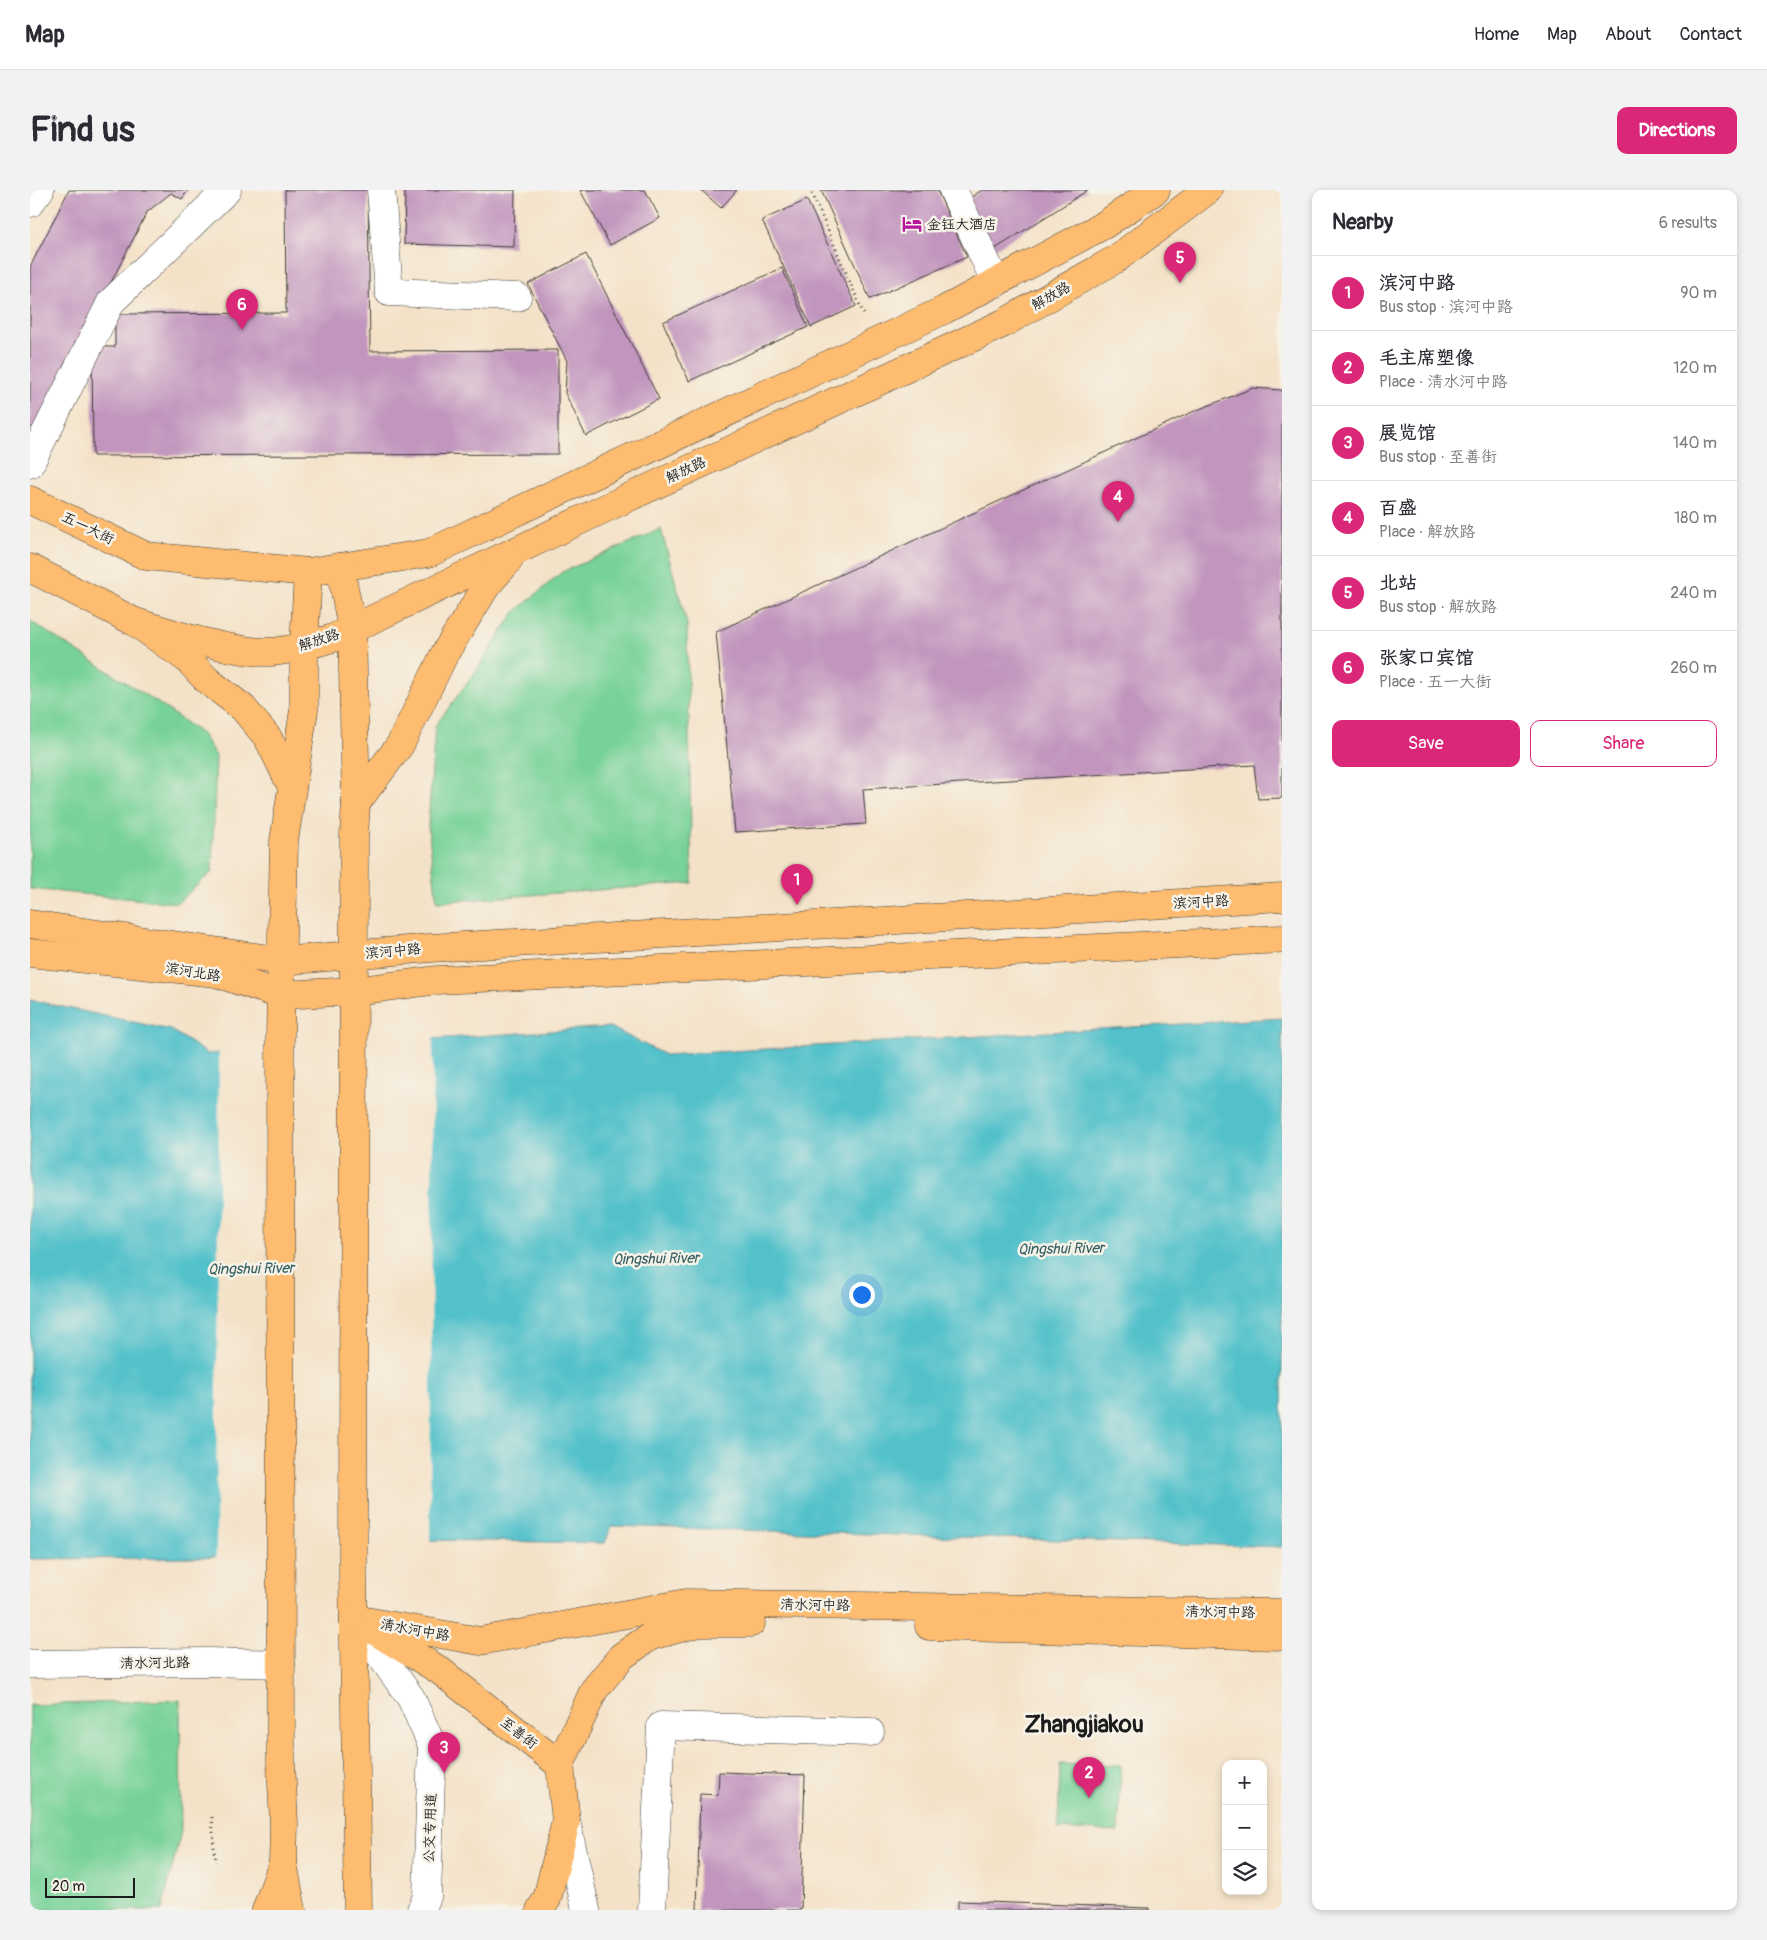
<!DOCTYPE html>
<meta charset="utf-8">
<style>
body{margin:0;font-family:Pangolin,"LXGW WenKai TC",sans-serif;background:#f2f2f3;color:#2b2b33}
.controls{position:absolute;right:15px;bottom:15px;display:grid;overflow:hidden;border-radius:10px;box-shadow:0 2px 8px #0003}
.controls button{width:45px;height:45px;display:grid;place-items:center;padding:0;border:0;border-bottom:1px solid #e1e1e2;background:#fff;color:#2b2b33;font:25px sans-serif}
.scale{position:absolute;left:15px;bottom:12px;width:90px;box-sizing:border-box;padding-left:5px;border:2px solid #1c1c1c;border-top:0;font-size:14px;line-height:18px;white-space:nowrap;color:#1c1c1c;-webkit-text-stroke:4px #f7f3e8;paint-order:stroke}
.you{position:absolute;left:831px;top:1104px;width:18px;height:18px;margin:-12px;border:4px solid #fff;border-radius:50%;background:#1a73e8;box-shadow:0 0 0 8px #1a73e833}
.badge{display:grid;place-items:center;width:32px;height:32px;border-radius:50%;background:#db2777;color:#fff;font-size:16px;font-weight:700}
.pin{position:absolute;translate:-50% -41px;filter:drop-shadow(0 1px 2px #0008)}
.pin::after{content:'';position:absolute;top:26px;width:18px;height:15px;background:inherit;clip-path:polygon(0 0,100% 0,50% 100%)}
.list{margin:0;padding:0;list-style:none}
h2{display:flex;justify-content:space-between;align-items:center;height:65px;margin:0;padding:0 20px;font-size:21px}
h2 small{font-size:16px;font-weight:400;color:#7c7c81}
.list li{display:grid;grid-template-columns:32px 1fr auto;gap:15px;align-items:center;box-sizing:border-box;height:75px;padding:0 20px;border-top:1px solid #e1e1e2}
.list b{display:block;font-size:19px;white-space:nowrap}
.list p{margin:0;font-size:16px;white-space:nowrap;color:#7c7c81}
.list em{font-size:16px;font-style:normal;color:#7c7c81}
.actions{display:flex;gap:10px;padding:15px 20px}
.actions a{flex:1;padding:11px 0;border:1px solid #db2777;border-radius:10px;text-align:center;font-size:18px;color:#db2777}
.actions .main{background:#db2777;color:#fff}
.icon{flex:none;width:28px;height:28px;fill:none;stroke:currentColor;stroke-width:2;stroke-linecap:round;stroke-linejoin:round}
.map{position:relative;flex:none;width:1252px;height:1720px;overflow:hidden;border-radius:10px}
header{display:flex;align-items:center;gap:30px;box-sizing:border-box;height:70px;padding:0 25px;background:#fff;border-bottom:1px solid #e1e1e2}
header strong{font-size:24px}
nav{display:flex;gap:28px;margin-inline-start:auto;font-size:18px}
.intro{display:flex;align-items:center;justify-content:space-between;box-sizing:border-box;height:120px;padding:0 30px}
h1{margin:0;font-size:35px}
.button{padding:12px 22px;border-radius:10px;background:#db2777;color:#fff;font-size:18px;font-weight:700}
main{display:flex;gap:30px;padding:0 30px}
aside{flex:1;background:#fff;border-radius:10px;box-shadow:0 2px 8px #0003}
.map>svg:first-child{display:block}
</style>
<header>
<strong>Map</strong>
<nav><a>Home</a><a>Map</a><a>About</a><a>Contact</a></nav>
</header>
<div class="intro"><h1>Find us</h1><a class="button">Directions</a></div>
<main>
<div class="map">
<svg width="1252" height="1720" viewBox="0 0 1252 1720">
<rect width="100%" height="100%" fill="#f7f3e8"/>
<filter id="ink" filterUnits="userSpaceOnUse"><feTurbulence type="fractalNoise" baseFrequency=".02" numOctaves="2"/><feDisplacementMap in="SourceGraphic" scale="10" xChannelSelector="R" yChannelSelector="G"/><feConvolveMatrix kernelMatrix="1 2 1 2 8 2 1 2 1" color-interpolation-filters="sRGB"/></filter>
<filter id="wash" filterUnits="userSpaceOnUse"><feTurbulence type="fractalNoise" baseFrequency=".0096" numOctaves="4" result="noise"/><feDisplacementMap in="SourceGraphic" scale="20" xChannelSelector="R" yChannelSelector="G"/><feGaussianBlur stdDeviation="1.12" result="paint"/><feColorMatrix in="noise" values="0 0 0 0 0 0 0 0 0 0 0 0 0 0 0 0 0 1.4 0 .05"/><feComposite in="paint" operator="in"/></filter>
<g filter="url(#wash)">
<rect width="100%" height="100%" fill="#f4e2c8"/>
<!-- green -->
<g fill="#77d299" stroke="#4a775a">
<polygon points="631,339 657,434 662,693 407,712 398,636 405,536 441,488 484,423 532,382"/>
<polygon points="0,431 128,513 172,544 186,566 182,682 147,713 0,699"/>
<polygon points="150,1510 151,1641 132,1720 0,1720 0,1515"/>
<polygon points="1030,1574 1091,1576 1088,1642 1028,1639"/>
</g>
<!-- water -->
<polygon fill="#53c1cb" stroke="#386e74" points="0,810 141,840 178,864 580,837 635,865 1252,828 1252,1357 582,1336 575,1353 393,1350 171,1368 0,1369"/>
<!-- pier -->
<polygon fill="#f4e2c8" points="403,847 400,1353 186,1369 189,861"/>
<g id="blocks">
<!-- building -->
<g fill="#c195bd">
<polygon points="39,0 158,0 152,9 141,3 117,22 6,239 0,236 0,77"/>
<polygon points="255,0 338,0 340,161 528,160 528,264 63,266 62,157 85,157 85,124 256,123"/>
<polygon points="375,0 485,0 484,57 374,54"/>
<polygon points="550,0 615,0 630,28 580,55"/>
<polygon points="671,0 707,0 691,18"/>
<polygon points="791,0 907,0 937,67 840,109"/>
<polygon points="952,0 1058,0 962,61 932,13"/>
<polygon points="777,10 826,116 781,137 732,30"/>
<polygon points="556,64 629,209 556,246 535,203 537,171 498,94"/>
<polygon points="752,78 778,137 659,191 633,132"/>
<polygon points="1223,198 1252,200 1252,608 1228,609 1224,575 833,599 836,634 705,642 686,442 1162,222"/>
<polygon points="689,1582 775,1585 771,1720 667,1720 670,1604 688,1605"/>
<polygon points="928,1711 1119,1718 1119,1720 928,1720"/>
</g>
</g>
</g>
<g filter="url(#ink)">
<use href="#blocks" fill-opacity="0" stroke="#3c3a36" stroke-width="1"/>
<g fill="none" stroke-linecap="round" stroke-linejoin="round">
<defs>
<g id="minor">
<polyline points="351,0 359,102 487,107"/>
<polyline points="923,0 966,93"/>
<polyline points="0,13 10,0"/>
<polyline points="0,274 81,112 197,0"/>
<polyline points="324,1429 381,1508 402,1555 397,1707 391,1720"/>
<polyline points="0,1474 178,1472 251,1474"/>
<polyline points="536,1631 556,1720"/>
<polyline points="622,1720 631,1536 840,1542"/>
</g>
<g id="major">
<polyline points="0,310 116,366 278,382 399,363 914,120 1074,35 1126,0"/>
<polyline points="310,377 322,438 326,613 324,645 323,1385 328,1720"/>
<polyline points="0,378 105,432 157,469 177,490 213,518 238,548 262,597"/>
<path d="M105 432C145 444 190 459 232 462 255 463 280 454 303 448L578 317 974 133 1086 69 1178 0"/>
<polyline points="326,613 370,555 415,463 457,395 479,370"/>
<polyline points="0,734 252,771 400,758 1252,707"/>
<polyline points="0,763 186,783 251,805 324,801 408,790 1252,749"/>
<polyline points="324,1429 450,1451 656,1413 1252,1423"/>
<polyline points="899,1436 1252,1446"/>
<polyline points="340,1438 409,1480 530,1575 536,1631 517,1709 510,1720"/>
<polyline points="530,1575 564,1500 592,1466 621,1446 669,1433 721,1433"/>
<polyline points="253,1673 262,1720"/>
<polyline points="236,1720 253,1673 254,1633 251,1573 250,846 254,651 274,520 274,456 278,382"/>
</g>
</defs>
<!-- minor casing -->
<use href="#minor" stroke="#3c3a36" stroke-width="29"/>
<!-- major casing -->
<use href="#major" stroke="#3c3a36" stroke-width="29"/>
<!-- path -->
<g stroke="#3c3a36" stroke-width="3" stroke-dasharray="1 4" stroke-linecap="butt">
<polyline points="779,0 781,1 834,125"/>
<polyline points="182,1627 185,1672"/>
</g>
<!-- minor -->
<use href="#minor" stroke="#fff" stroke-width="28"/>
<!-- major -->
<use href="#major" stroke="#fdbc6f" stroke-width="28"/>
</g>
</g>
<!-- icons -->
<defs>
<symbol id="hotel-bare" viewBox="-9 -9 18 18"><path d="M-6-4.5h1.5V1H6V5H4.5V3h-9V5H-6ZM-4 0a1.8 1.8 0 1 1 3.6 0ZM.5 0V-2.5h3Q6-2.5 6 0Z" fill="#b5179e" stroke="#f7f3e8" stroke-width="2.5" paint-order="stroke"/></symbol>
</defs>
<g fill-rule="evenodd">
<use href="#hotel-bare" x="868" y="20" width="28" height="28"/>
</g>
<g text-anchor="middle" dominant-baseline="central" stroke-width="5" stroke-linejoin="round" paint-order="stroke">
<!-- poi labels -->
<g font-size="14" fill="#1c1c1c" stroke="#f7f3e8" text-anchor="start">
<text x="897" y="34">金钰大酒店</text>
</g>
<!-- street labels -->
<g font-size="14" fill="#1c1c1c" stroke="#f7f3e8">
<text transform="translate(1021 106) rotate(-30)">解放路</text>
<text transform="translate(656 280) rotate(-25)">解放路</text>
<text transform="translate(58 338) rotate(26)">五一大街</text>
<text transform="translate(289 450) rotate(-18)">解放路</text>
<text transform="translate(1171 712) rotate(-3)">滨河中路</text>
<text transform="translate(363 761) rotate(-5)">滨河中路</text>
<text transform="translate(163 782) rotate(9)">滨河北路</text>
<text transform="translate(785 1415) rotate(1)">清水河中路</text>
<text transform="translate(1190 1422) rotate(1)">清水河中路</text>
<text transform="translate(385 1440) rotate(10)">清水河中路</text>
<text transform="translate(125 1473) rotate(-1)">清水河北路</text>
<text transform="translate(489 1543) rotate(38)">至善街</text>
<text transform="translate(400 1638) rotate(-88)">公交专用道</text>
</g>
<!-- water labels -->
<g font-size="15" font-style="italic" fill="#325e62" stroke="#f7f3e8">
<text transform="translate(1031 1059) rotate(-1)">Qingshui River</text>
<text transform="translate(626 1069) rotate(-1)">Qingshui River</text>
<text transform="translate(221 1079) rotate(-1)">Qingshui River</text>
</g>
<!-- town labels -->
<g font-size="24" font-weight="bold" fill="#1c1c1c" stroke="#f7f3e8">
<text x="1054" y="1534">Zhangjiakou</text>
</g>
</g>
</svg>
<div class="controls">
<button>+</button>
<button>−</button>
<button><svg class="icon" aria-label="layers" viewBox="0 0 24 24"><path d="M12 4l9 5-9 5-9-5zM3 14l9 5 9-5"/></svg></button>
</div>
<div class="scale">20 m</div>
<div class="you"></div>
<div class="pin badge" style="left:767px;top:715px">1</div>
<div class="pin badge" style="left:1059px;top:1608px">2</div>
<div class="pin badge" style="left:414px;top:1583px">3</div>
<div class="pin badge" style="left:1088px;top:332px">4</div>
<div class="pin badge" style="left:1150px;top:93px">5</div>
<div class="pin badge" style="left:212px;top:140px">6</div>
</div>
<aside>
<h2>Nearby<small>6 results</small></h2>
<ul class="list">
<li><span class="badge">1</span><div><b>滨河中路</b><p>Bus stop · 滨河中路</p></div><em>90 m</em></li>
<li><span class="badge">2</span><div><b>毛主席塑像</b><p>Place · 清水河中路</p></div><em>120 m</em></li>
<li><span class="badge">3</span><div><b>展览馆</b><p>Bus stop · 至善街</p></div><em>140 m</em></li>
<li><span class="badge">4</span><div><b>百盛</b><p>Place · 解放路</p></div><em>180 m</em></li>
<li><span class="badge">5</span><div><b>北站</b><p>Bus stop · 解放路</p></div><em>240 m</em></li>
<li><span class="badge">6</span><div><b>张家口宾馆</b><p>Place · 五一大街</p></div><em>260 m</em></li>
</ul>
<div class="actions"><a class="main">Save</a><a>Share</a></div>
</aside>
</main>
